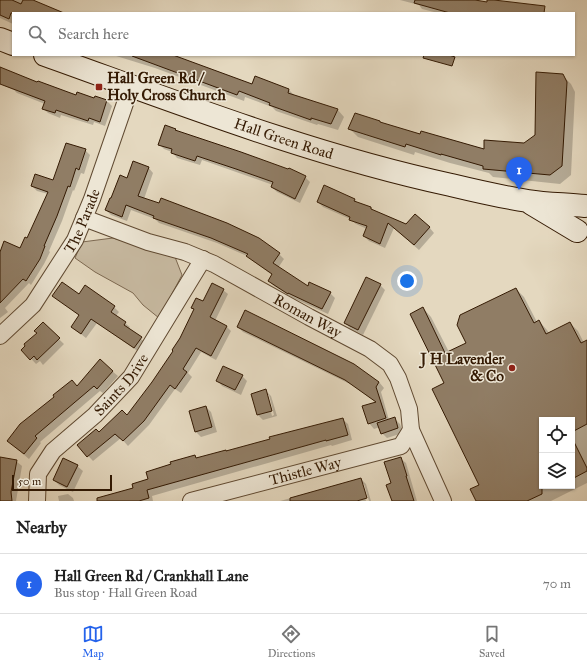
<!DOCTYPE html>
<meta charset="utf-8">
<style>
body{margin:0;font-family:"IM FELL Great Primer",serif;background:#f2f2f2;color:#222}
.controls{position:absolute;right:12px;bottom:12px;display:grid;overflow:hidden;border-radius:0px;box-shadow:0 1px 3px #0004}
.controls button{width:36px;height:36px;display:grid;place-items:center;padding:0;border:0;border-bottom:1px solid #e0e0e0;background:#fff;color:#222;font:20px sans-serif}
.scale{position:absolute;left:12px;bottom:10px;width:100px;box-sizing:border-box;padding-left:4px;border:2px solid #341a03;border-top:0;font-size:11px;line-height:14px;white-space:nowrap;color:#341a03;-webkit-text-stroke:3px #ede6d5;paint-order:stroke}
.you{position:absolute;left:407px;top:281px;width:14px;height:14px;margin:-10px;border:3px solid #fff;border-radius:50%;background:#1a73e8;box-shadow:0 0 0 6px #1a73e833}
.badge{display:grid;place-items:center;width:26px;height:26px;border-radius:50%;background:#2563eb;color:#fff;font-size:13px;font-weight:700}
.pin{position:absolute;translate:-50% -33px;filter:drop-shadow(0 1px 2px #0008)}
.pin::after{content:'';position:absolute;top:21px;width:14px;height:12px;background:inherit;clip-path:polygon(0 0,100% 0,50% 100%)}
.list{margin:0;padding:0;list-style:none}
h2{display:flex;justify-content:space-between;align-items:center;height:52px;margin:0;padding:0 16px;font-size:17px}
h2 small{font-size:13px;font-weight:400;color:#767676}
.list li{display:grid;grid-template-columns:26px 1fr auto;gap:12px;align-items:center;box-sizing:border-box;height:60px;padding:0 16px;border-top:1px solid #e0e0e0}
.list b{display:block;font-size:15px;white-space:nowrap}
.list p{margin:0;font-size:13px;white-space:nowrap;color:#767676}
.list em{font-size:13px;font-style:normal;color:#767676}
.icon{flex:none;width:22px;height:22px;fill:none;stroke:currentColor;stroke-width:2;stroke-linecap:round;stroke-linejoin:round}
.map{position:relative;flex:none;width:587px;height:501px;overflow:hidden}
.search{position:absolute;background:#fff;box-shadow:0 1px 3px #0004;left:12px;right:12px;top:12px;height:44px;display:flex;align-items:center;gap:10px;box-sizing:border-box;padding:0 14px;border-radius:0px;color:#767676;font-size:15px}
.sheet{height:112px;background:#fff}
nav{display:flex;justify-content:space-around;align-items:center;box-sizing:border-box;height:56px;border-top:1px solid #e0e0e0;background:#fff;font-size:11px;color:#767676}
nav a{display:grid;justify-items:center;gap:2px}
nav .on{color:#2563eb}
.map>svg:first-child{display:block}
</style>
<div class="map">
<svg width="587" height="501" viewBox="0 0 587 501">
<rect width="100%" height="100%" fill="#e4d8bf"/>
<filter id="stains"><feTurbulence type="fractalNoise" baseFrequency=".005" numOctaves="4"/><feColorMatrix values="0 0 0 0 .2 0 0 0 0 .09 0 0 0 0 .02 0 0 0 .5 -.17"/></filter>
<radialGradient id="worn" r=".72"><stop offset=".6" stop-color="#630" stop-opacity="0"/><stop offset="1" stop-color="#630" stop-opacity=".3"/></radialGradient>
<!-- green -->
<polygon fill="#c6b89f" stroke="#7d6951" points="113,238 175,257 182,275 159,318 143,305 133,293 95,272 75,258 82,242"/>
<!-- shadow -->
<g fill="#0003" fill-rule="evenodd">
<polygon points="0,0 30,0 63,13 13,13 13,24 0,18"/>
<polygon points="400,0 468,0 543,13 438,13 422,9 419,5"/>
<polygon points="574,34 575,36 575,55 574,55"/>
<polygon points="113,55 169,55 252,86 256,78 289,90 295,96 338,110 344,117 338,130 318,124 317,125 276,111 272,107 245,97 244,101 155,68"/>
<polygon points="0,69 38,84 77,96 107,101 112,106 105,126 94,122 93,125 61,115 60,118 48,113 43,108 45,104 17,93 14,90 0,84"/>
<polygon points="562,75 571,84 575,92 571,175 560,184 493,177 489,173 450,163 415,152 414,155 358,137 349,128 382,124 485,150 525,144 536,136"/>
<polygon points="165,127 305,177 310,182 300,203 277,192 272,187 273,185 202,160 200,165 177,158 172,152 164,149 159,144"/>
<polygon points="85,150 90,155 84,174 81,173 74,191 73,190 62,221 49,251 50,252 44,264 31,285 29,283 5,308 8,312 0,318 0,275 28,240 48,194 37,191 32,186 53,181"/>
<polygon points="148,167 153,173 144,199 279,254 284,259 278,268 308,287 330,293 335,298 328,314 293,298 274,286 269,281 272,275 253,261 247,256 217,243 159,223 155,219 131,210 127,221 111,215 106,210 112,200 127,179"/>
<polygon points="355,200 358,203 371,208 374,211 407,225 429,227 434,233 419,250 394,228 385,248 369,241 364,236 367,229 356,224 350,219 323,207 318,202"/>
<polygon points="380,285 385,290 363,335 350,328 345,323"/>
<path d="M516 289 524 297 537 322 539 321 547 330 549 333 570 323 578 331 584 343 587 341V483L551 501H477L481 485 445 384 423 308 431 317 449 352 467 344ZM542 420H572V486H542Z"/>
<polygon points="223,290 228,294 215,321 226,326 231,331 216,360 201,352 188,373 192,377 181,393 175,389 149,425 128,446 121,438 93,461 79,446 127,416 153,382 175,351 194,310 192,308"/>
<polygon points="79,295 114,307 119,312 116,316 130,327 128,329 146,343 139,352 97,323 86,338 77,331 72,326 80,316 54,296"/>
<polygon points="43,324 64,344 43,365 40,361 36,364 23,350 38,334"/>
<polygon points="238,327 379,382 384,388 381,392 389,420 394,418 400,424 403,433 387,438 382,433 380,427 374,429 369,423 376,402 352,385 243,332"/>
<polygon points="112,371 118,376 103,393 100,391 40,442 41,443 29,459 8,441 56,397"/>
<polygon points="242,376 247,381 241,395 222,386 217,380"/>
<path d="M266 391 271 396 277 416 263 420 258 415ZM267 395H269L274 415 272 416Z"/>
<polygon points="206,407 211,412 217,432 201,437 196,432 190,412"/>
<polygon points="342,419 348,424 352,440 332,446 331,445 152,496 153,501 99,501 135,488 194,456 197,459 227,452"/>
<polygon points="0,458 16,461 22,466 16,501 0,501"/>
<polygon points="400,458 406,463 417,501 393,501 392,484"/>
<polygon points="77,466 83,471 73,492 59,485 54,480"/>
<polygon points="361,479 366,484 371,501 369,501 364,484 362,484 366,501 280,501"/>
<polygon points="68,494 73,498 74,501 59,501 58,496"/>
</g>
<!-- building -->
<g fill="#907d65" stroke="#341a03">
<polygon points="0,0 12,0 21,4 23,0 33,0 64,13 11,13 9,19 0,15"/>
<polygon points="415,0 475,0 487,2 487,0 494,0 545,6 544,13 450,13 414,3"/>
<polygon points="133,55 173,55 252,84 255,76 289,89 288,93 338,109 331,124 311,118 311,120 269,105 270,103 239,91 237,95 132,56"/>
<polygon points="424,55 449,55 455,57 452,66 423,58"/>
<polygon points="0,67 37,82 38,81 76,95 77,92 94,98 95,96 107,100 100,122 89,118 88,121 56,110 55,113 42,109 45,101 0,84"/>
<polygon points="536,72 563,74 567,82 562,166 550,175 483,169 483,166 441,154 441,155 406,144 405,147 348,129 355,113 380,121 380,122 420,134 421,131 484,149 484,140 524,143 535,135"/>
<polygon points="165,125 176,129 175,130 241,152 288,169 289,168 306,176 295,199 271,187 273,182 236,169 197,156 195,161 171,153 172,149 158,145"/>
<polygon points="66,143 86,149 79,170 76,168 70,187 68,186 57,216 44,246 45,246 40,259 26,281 23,279 0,303 0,252 4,241 20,248 25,237 27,238 48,192 31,186 35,174 53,180"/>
<polygon points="133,161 149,167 138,196 159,203 161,198 227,223 259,238 280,253 273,263 308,286 309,282 331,292 322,309 288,293 288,294 268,281 272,274 246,256 248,254 211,238 153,218 154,216 126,205 122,217 105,210 110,198 111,198 120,175 127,178"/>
<polygon points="324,185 355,199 354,201 371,207 371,209 406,224 415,214 430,227 414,245 388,223 380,244 363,236 367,226 349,220 350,217 317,202"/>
<polygon points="366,277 381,284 358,330 344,323"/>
<polygon points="62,282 79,294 85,285 115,306 111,312 126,322 124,325 142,337 134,348 91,319 81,334 71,327 79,315 52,296"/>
<polygon points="212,283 224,289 210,317 227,326 211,356 196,348 183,369 187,372 175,389 170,385 144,421 123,441 115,434 87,457 77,445 96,429 99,432 122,410 127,415 152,382 173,351 172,350 180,338 194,309 191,308 196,298 203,301"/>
<polygon points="516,288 534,323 539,320 546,334 570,322 581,343 587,340 587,424 572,432 572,420 542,420 542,494 527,501 476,501 470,489 479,485 432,389 444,383 410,314 423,307 445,353 466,343 457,325 460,315"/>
<polygon points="245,310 354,364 379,382 376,387 386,418 368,424 362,406 376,402 345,380 237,327"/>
<polygon points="43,322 60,338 37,360 34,356 30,360 21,350 25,346 24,344 37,333 34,331"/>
<polygon points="100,359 113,371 97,389 94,386 35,436 37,438 24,454 7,441 20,424 54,397 53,395 72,380 77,386"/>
<polygon points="223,366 243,375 235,390 216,381"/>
<polygon points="266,389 272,411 257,415 251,394"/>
<polygon points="206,406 212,427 195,432 189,411"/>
<polygon points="395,417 398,428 381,434 377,423"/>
<polygon points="343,418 348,435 326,441 326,440 147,490 149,498 139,501 97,501 97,498 133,488 132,484 148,479 146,472 171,464 170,462 195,455 196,458 226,450 226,451 270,439 269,437"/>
<polygon points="572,438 587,468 587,471 572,479"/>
<polygon points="0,457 17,460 11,492 12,501 0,501"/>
<polygon points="401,457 407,476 406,476 414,501 392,501 386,485 391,483 384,462"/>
<polygon points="63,458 78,465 67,487 53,480"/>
<polygon points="361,478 367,498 357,501 290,501 290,498"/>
</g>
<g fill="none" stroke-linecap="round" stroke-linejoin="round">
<defs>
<g id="street">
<path id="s1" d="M84 218 148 242 185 252 214 264 309 317 370 349 390 364 398 378 409 409 411 430 443 501"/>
<path id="s2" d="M0 336 33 305 75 240 92 199 131 86"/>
<path id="s3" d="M37 501 38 474 53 451 95 415 131 377 203 259"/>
<path id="s4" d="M191 501 401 446 411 430"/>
</g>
<g id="secondary">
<polyline points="0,39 13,44"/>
<path id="s5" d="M45 55C179 103 312 155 451 185 476 191 502 197 528 201 547 204 566 204 585 206"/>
<polyline points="532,204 577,231"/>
</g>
</defs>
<!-- street casing -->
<use href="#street" stroke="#604a32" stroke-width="18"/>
<!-- secondary casing -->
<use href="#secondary" stroke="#341a03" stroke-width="24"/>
<!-- street -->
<use href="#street" stroke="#ede6d5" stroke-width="16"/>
<!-- secondary -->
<use href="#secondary" stroke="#ede6d5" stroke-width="22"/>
</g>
<!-- markers -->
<g fill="#8f2418" stroke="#ede6d5" stroke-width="1.5">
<rect x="95" y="83" width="8" height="8" rx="2"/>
<circle cx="512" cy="368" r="4"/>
</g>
<g text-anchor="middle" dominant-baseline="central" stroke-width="3" stroke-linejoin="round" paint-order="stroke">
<!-- poi labels -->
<g font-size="15" font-weight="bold" fill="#341a03" stroke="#ede6d5" text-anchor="start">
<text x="107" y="78">Hall Green Rd /<tspan x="107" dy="17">Holy Cross Church</tspan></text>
<text x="504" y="359" text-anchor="end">J H Lavender<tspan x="504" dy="17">&amp; Co</tspan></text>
</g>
<!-- street labels -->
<g font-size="15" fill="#341a03" stroke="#ede6d5">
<text stroke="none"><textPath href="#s5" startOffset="253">Hall Green Road</textPath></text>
<text stroke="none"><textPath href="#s2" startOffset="143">The Parade</textPath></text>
<text stroke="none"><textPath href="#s1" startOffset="245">Roman Way</textPath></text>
<text stroke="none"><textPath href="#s3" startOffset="150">Saints Drive</textPath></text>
<text stroke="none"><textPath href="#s4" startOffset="118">Thistle Way</textPath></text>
</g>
</g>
<rect width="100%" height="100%" filter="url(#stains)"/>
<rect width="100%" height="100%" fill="url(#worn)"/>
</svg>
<div class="controls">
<button><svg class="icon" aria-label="locate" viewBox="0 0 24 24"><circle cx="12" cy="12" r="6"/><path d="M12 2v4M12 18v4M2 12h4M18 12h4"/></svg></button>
<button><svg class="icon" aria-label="layers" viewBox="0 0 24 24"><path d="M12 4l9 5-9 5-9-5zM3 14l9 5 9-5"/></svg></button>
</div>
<div class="scale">50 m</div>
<div class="you"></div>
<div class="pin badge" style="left:519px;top:190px">1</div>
<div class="search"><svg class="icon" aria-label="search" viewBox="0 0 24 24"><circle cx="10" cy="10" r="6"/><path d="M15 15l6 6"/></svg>Search here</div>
</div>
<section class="sheet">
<h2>Nearby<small></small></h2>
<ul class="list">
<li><span class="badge">1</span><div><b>Hall Green Rd / Crankhall Lane</b><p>Bus stop · Hall Green Road</p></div><em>70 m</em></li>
</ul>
</section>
<nav>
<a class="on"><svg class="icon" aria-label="map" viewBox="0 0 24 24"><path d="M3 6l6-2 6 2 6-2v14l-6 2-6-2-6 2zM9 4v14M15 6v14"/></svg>Map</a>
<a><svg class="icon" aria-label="directions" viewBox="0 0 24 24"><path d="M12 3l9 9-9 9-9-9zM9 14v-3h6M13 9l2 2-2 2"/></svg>Directions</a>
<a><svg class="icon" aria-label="saved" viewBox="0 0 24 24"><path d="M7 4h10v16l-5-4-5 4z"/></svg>Saved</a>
</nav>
